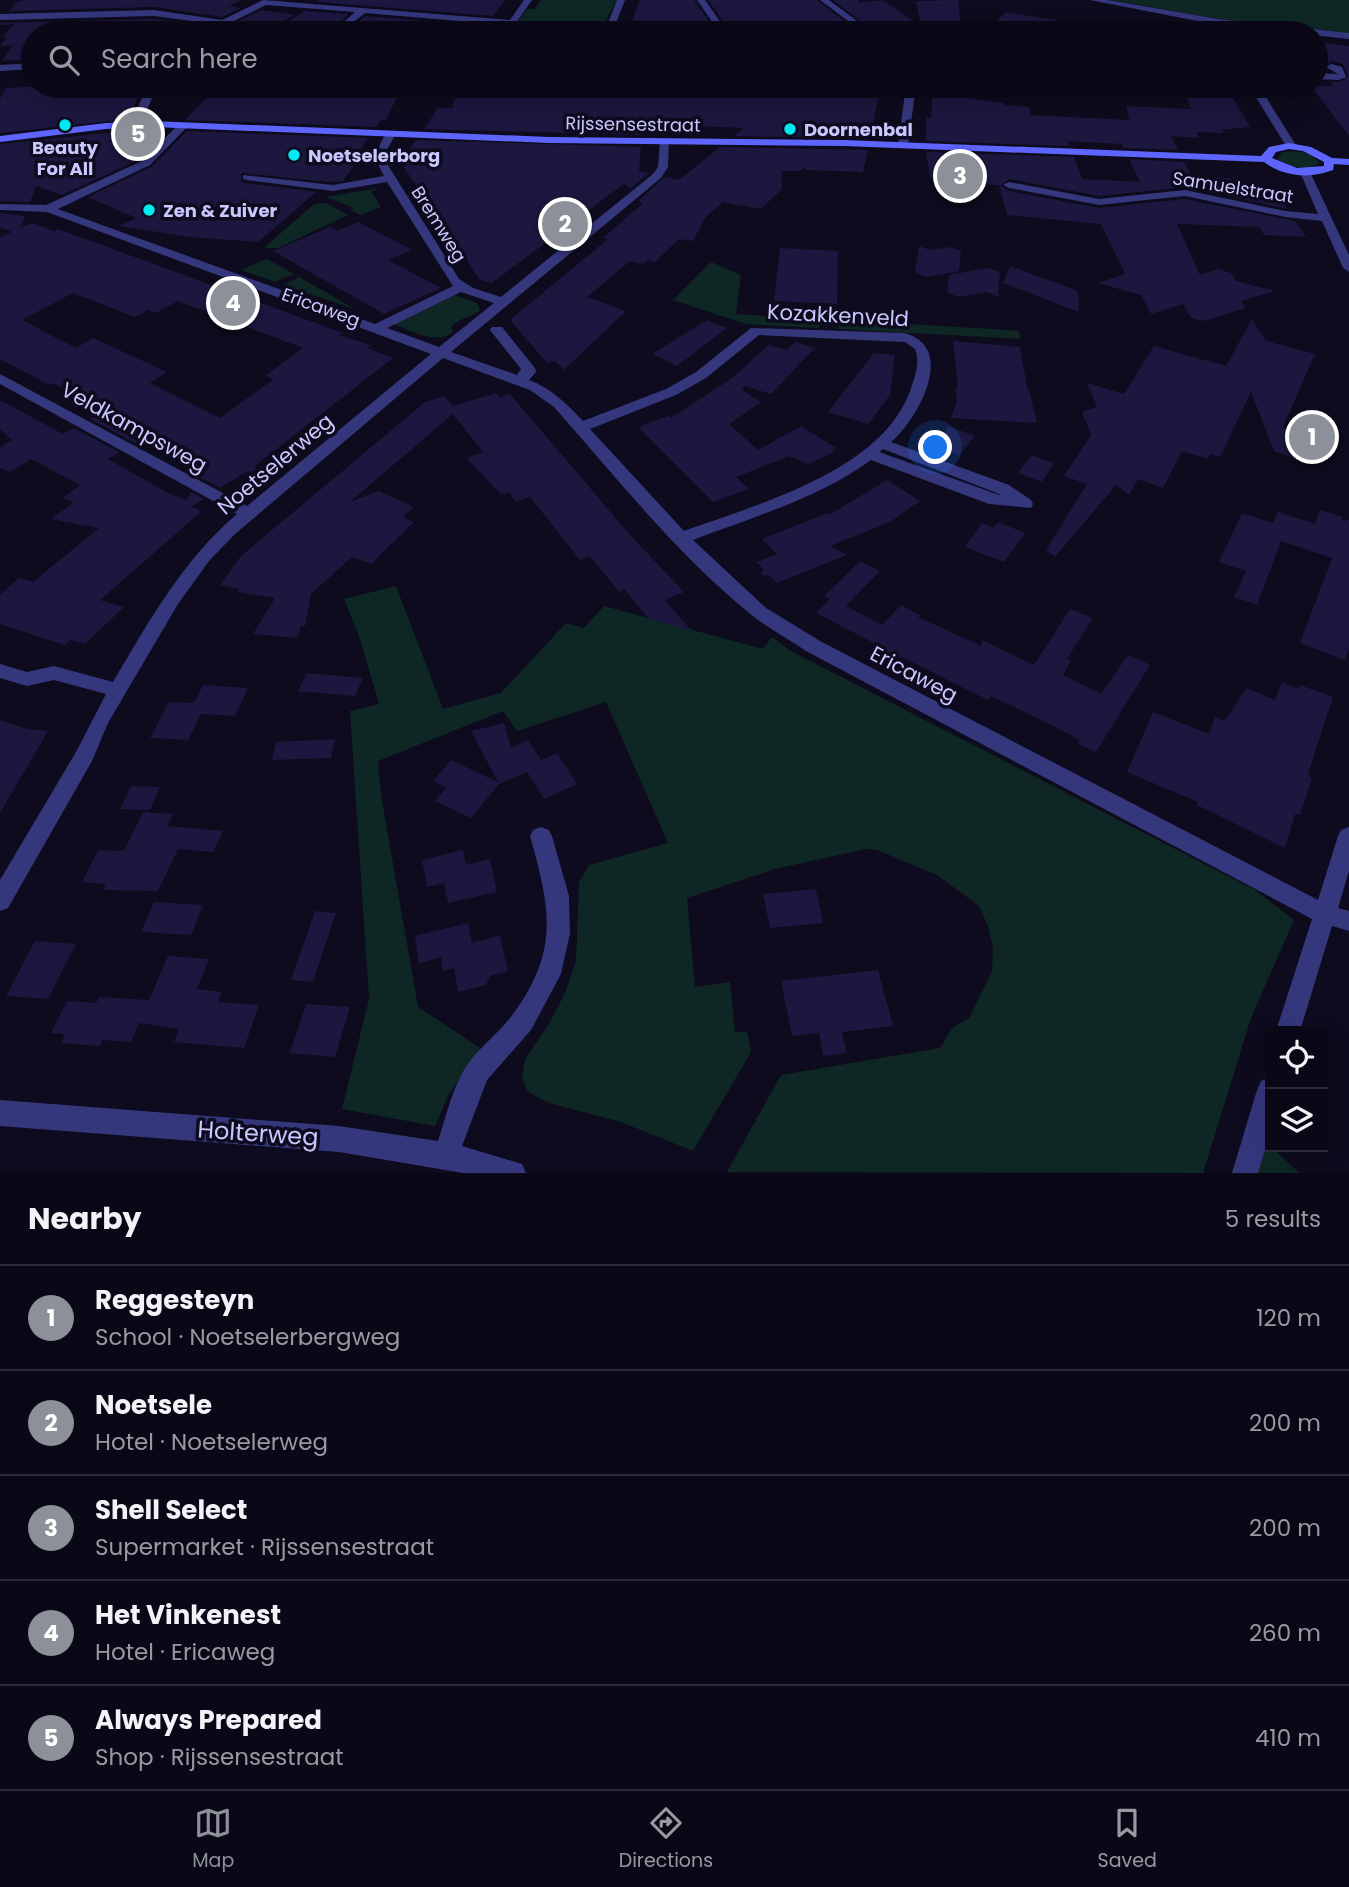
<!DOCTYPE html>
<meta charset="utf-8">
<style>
body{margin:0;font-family:Poppins,sans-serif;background:#181623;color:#f1f3f6}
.controls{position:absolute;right:21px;bottom:21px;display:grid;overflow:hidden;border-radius:0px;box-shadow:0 7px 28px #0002}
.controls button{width:63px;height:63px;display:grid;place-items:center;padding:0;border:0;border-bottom:2px solid #2a2935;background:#0a0816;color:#f1f3f6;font:35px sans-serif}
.you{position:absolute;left:936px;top:448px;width:24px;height:24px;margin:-18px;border:5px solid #fff;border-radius:50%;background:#1a73e8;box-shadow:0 0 0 10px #1a73e833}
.badge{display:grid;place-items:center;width:46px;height:46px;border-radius:50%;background:#8c9099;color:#fff;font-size:23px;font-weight:700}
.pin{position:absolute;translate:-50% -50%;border:4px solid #fff;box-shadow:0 2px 7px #0006}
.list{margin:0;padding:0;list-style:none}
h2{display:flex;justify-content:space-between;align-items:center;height:91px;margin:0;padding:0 28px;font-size:30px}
h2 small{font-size:23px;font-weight:400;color:#999aa1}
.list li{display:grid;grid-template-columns:46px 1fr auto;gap:21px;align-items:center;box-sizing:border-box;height:105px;padding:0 28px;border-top:2px solid #2a2935}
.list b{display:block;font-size:26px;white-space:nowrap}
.list p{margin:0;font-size:23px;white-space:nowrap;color:#999aa1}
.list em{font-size:23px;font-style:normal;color:#999aa1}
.icon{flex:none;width:38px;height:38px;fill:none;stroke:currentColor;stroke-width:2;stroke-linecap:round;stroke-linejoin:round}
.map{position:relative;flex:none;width:1349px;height:1173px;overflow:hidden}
.search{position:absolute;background:#0a0816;box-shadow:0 7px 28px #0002;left:21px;right:21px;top:21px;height:77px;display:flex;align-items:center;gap:18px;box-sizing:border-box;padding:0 24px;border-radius:38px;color:#999aa1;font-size:26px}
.sheet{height:616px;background:#0a0816}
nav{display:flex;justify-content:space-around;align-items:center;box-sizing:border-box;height:98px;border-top:2px solid #2a2935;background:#0a0816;font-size:19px;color:#999aa1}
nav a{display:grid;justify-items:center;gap:4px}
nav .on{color:#8c9099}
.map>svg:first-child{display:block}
</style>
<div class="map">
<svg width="1349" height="1173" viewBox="0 0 1349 1173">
<rect width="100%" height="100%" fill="#0d0b1d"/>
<!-- green -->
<g fill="#0e2725">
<polygon points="541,0 617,0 602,27 605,29 604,33 510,33 527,9 535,9"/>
<polygon points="1110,0 1349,0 1349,33 1219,19"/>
<path d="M1282 152C1295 150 1312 151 1319 163 1307 172 1289 167 1277 159Z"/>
<polygon points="379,188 371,191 381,207 361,215 351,210 354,208 326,197"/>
<polygon points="326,203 348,215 278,248 264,248 314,204"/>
<polygon points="267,259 294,274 275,282 241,270"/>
<polygon points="711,262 741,275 736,314 992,329 1019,331 1021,339 838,329 838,323 819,322 819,328 746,324 673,300"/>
<polygon points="299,277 357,310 283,285"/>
<path d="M454 295 477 303 480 310C471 318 460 318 451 326L453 332C436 346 411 330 393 324Z"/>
<polygon points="396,586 443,709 501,693 566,623 584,628 604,606 763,649 772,637 791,651 1255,890 1294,920 1251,1018 1203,1173 727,1172 781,1075 940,1048 952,1028 969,1018 992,971 993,948 988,926 979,906 937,875 877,850 866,849 775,869 687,898 695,987 730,982 735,1032 747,1032 751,1052 693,1151 621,1122 549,1103 528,1092 522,1078 525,1059 549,1024 565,993 576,961 579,882 589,865 668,843 606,702 517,731 503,711 378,761 381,795 418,1007 480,1048 449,1094 435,1126 342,1109 369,999 350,711 379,704 360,639 344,599"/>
<polygon points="1262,1139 1300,1173 1253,1173"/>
</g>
<!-- building -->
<g fill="#1c173e" fill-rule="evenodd">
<polygon points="31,0 242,0 229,6 241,8 222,17 154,7 9,11 18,1"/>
<polygon points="319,0 505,0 493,16 317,2"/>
<polygon points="640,0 694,0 717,33 675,33 672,28 630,26"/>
<polygon points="708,0 817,0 860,33 731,33"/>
<polygon points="833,0 859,0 859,3 882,0 921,26 916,1 958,0 962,33 875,33"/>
<polygon points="261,10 295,15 262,33 215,33"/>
<polygon points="304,11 349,14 329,33 271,33"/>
<polygon points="1006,12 1060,21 1060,33 984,33"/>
<polygon points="366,16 486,26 480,33 344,33"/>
<polygon points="154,19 207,26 198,33 33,33 33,59 2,61 13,45 0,46 7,37 3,37 14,24 0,25 0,23"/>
<polygon points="1316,42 1349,46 1349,136 1313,89 1316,89 1314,86 1333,86 1330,82 1340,82 1348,76 1343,64 1332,61 1324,66 1327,71 1319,71 1316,66"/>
<polygon points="42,86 141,86 130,119 0,133 0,99 6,88"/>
<polygon points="210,86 335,86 328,95 397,97 386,120 382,119 376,127 185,120 210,94"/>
<polygon points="468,86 722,86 721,92 811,95 812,87 881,86 870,138 734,136 744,128 658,125 657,132 641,131 641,135 424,129 438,108 452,108 458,91 468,91"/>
<polygon points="933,86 967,86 968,98 1004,103 1004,105 1030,107 1031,115 1129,120 1126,106 1191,109 1183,88 1226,86 1250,127 1222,130 1224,133 1196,132 1199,138 1171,136 1178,150 1124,148 1122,144 1068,141 1070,146 926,141 926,117 931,118"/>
<polygon points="135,130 166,133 140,159 62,195 36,186 30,202 0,201 0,144"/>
<polygon points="187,131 368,138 351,163 356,163 343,181 329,182 241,173 241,181 246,183 316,192 258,242 190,237 119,226 136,218 88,197 151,167"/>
<polygon points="416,140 641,147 639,171 649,173 630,189 625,183 492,283 480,280 401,163"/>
<polygon points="720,147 868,150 863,172 805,170 805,167 799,171 781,171 782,189 761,209 723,202 705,218 693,241 679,239 655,262 648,260 643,264 630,261 587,297 626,311 564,370 555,361 547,363 510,320 608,239 603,238 642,204 639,200 665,177 679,180"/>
<polygon points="926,152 1074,157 1082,179 1140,182 1129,159 1184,162 1192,176 1230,178 1235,185 1273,187 1287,209 1186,187 1099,196 1009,179 1001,186 1009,191 1099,208 1185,199 1295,221 1306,237 1264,235 1259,227 1177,224 1200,275 1218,269 1231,273 1236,281 1275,291 1241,301 1245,308 1204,321 1191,318 1183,304 1151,314 1141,295 1097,283 1125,274 1101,224 1007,215 999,185 942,183 941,178 930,178"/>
<path d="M0 213 25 216 20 228 32 223 54 231 58 229 343 333 339 335 370 345 367 348 393 358 256 465 255 471 246 472 220 488 201 478 210 466 181 449 177 451 149 435 135 443 90 419 107 410 52 383 49 385 0 359V237L12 232 0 227ZM73 293 135 317 148 310 156 313 178 301 303 348 265 376 274 379 220 418 150 383 167 372 93 338 76 348 22 320Z"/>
<polygon points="358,222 412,250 388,260 441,288 384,314 273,251 330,227 337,231"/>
<polygon points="919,246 930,250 951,247 961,251 959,271 926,277 915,272"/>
<polygon points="780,248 838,251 837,304 774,301"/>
<polygon points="1010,266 1078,291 1079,312 1003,283"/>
<polygon points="988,268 1000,272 998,297 987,292 958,297 947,292 949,275"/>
<polygon points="1252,319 1266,341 1315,354 1283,427 1298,433 1313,465 1274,451 1251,392 1220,457 1210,454 1208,459 1182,451 1163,488 1138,479 1129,495 1116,485 1055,557 1046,550 1087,484 1064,476 1091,435 1082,412 1097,407 1087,383 1124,394 1154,346 1226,366"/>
<polygon points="707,320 727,328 677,366 652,354"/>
<polygon points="953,341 1020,347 1028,392 1029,390 1037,423 951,418 957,400 955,388 958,388"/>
<polygon points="795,342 815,348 771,394 744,386 742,390 761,402 729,424 758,450 801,426 836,448 832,450 834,452 808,464 789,456 736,477 749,489 713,502 638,427 668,416 671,418 735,376 768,345 787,350"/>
<polygon points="874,353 895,355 890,395 875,415 868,424 828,412"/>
<polygon points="496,393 500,397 510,394 630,535 684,592 665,600 691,630 649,619 624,589 620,593 590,556 580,560 530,497 516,502 509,492 502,495 466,458 483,452 453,414 350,502 379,491 414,507 403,517 414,522 371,564 352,557 311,594 305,626 301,626 297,638 253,634 275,598 238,592 239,589 220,585 241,556 425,402 445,396 453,406"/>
<polygon points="0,400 63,434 74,428 119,452 108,459 170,494 186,500 191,492 204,499 191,507 202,511 100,600 124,607 85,644 71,640 65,645 0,624 0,595 19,578 33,582 99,528 51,519 74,502 63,498 80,485 31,459 10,472 0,468 0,447 12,440 0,429"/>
<polygon points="948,426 975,436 959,455 941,448"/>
<polygon points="1031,455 1054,463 1042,482 1018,473"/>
<polygon points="887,480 920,501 890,522 830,546 847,555 777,583 770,576 761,575 763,569 757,562 777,554 762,539 827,513 829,515"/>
<polygon points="1320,510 1343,517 1342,520 1346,521 1349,519 1349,648 1345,660 1300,643 1332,558 1281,541 1257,605 1234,597 1246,571 1219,562 1242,513 1273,523 1278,512 1315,524"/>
<polygon points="998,522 1025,533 1004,562 965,547 982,523 993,528"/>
<polygon points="860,561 880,571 846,606 882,625 901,605 920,615 918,617 981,646 982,640 1034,665 1070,609 1093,618 1067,659 1071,661 1063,675 1101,694 1128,655 1150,665 1096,752 1078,744 1080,740 1047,723 991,696 988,700 901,657 899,659 882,650 884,648 816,613 830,599 824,596"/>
<polygon points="307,673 363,678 355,696 298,691"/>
<polygon points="1282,682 1299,689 1300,685 1333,697 1308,774 1312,779 1300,815 1295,814 1285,848 1197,805 1198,802 1127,772 1153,712 1209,734 1215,717 1224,721 1247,688 1275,700"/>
<polygon points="203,685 248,688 235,716 201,714 188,740 150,738 169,702 194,703"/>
<polygon points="0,720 27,729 48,731 0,813"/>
<polygon points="504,723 511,748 528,740 541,760 557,753 577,784 544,799 527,772 499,784 471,818 435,801 446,788 433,781 451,760 498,782 471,731"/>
<polygon points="335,739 331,758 272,760 276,742"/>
<polygon points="131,786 160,787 150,810 120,809"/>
<polygon points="143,812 173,814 167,826 223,831 213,852 178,849 158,891 103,890 106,884 82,882 98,850 124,851"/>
<polygon points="463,850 466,865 490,859 497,892 448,903 444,883 427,887 422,860"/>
<polygon points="816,889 823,923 770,928 763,894"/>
<polygon points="154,902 203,905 191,935 141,932"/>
<polygon points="315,911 336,913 313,982 291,980"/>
<polygon points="468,923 472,943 500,935 508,972 490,976 486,985 458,992 454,968 443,971 441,957 419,964 415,936"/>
<polygon points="35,941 76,944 48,999 6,996"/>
<polygon points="168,956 209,959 197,989 222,992 218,1002 259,1005 244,1048 174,1042 179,1029 139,1023 131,1042 102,1040 100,1046 61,1043 65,1034 51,1033 67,1001 96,1003 99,997 149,1000"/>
<polygon points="878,970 893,1026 842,1032 847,1053 823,1056 819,1033 792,1036 781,981"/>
<polygon points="306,1004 350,1007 335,1057 290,1053"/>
</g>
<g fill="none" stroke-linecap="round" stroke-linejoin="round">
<!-- street -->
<g fill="#35377d" fill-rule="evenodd">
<polygon points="263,0 510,20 524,0 532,0 509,33 501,33 506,25 365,13 340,33 331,33 355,12 266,5 210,33 200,33 214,24 154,16 0,20 0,14 154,10 222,20"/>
<polygon points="617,0 625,0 612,33 604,33"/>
<polygon points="697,0 705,0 728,33 720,33"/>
<polygon points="820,0 829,0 873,33 864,33"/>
<polygon points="1090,0 1108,0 1218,19 1349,33 1349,39 1218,25"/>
<polygon points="33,63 33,69 0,71 0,65"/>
<polygon points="1331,64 1342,67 1346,77 1339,80 1316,79 1316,73 1338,74 1326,67"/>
<polygon points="147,86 157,86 141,124 132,126 131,124"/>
<polygon points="906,86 916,86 908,145 903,148 898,145"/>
<polygon points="1249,86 1259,86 1297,147 1296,149 1288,149"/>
<path d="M180 123 189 125 150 165 58 209 375 324 453 286 387 182 333 191 247 180 243 179V175L333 185 384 176C373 157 376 149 387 132H395L396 134 386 151V162L459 279 473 288 501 297 653 174 658 167 660 141 669 139 668 167 661 178 451 352 517 375 521 369 490 330 492 327H502L535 368 536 372 529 380C551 388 567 404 583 421L666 389 696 372 751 328 904 333C958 347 918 419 891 442L1009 485 1031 500 1033 504 1031 508 989 504 871 460C819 498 753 517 693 540L766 608 820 641 1318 900 1338 836 1341 830 1349 827V871L1338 908 1349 911V931L1332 926 1300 1031H1276L1312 919 806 651C789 639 769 629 753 616 678 556 617 478 554 407L530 390 443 358 235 534 209 561 178 604 108 723 92 761 8 908 0 911V880L76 752 106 694 54 680 27 686 0 678V664L27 672 54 666 113 682C149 621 183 560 237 514L0 384V374L247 506 431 354 47 212 0 210V204L46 205 142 161ZM461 292 494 303 439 347 387 328ZM759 335 905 342 915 349C920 362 916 373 912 385 887 470 758 504 684 531L590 429 676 395 706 378ZM883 449 997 493 1002 496 879 452Z"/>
<polygon points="1305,169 1310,172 1349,255 1349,272 1343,268 1322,221 1285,217 1185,196 1099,205 1009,188 1003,185 1009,182 1099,199 1185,190 1285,211 1318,214 1300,172"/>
<path d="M541 827 549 830 552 836 569 896 570 933 561 974 531 1030 487 1080 462 1146 522 1164 526 1173H463L339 1152 0 1126V1100L339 1126 438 1141C447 1115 453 1083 470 1061 483 1044 501 1031 513 1014 560 950 550 907 530 836L533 830Z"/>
<polygon points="1270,1077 1270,1133 1258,1173 1232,1173 1257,1090 1261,1081"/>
</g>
<!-- secondary -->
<path fill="#5e65ff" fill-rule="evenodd" d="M152 121 549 137 844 140 1261 156 1269 147 1289 143 1311 147 1332 158 1349 159V165L1334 164 1333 170C1310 179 1284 177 1264 162L844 146 549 143 152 127 106 129 0 142V136L106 123ZM1289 149 1303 151 1324 162V166L1297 168 1272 158 1276 152Z"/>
</g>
<!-- markers -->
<g fill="#00eaf2" stroke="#0d0b1d" stroke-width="2.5">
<circle cx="65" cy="125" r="7"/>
<circle cx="790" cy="129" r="7"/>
<circle cx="294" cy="155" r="7"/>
<circle cx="149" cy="210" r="7"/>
</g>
<g text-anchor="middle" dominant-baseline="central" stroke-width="7" stroke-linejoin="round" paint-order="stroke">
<!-- far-street labels -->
<g font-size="18" fill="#cac7ff" stroke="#0d0b1d">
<text transform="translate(633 124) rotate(1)">Rijssensestraat</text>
<text transform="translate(1233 187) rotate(9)">Samuelstraat</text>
<text transform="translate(439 224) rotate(58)">Bremweg</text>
<text transform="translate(321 307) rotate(20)">Ericaweg</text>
</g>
<!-- far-poi labels -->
<g font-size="18" font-weight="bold" fill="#cac7ff" stroke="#0d0b1d" text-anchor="start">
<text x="804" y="129">Doornenbal</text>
<text x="65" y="147" text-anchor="middle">Beauty<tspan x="65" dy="21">For All</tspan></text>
<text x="308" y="155">Noetselerborg</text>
<text x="163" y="210">Zen &amp; Zuiver</text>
</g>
<!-- street labels -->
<g font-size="21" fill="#cac7ff" stroke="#0d0b1d">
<text transform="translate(838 315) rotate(3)">Kozakkenveld</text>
<text transform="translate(134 427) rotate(29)">Veldkampsweg</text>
<text transform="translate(275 464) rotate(-40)">Noetselerweg</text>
<text transform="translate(914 674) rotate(28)">Ericaweg</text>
</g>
<!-- near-street labels -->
<g font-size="24" fill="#cac7ff" stroke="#0d0b1d">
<text transform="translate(258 1133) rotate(4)">Holterweg</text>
</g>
</g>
</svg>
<div class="controls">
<button><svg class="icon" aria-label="locate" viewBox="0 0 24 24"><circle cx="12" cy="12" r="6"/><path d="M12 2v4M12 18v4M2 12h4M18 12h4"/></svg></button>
<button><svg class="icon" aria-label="layers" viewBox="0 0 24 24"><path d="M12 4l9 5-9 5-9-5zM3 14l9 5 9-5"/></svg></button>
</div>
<div class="you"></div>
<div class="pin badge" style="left:1312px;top:437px">1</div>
<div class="pin badge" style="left:565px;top:224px">2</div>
<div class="pin badge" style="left:960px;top:176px">3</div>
<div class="pin badge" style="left:233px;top:303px">4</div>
<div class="pin badge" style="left:138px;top:134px">5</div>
<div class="search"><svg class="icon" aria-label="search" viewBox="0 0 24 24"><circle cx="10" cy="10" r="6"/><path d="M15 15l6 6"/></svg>Search here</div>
</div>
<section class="sheet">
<h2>Nearby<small>5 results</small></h2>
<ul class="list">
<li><span class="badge">1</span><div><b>Reggesteyn</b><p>School · Noetselerbergweg</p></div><em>120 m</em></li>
<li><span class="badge">2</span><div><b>Noetsele</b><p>Hotel · Noetselerweg</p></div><em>200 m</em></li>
<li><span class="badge">3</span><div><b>Shell Select</b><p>Supermarket · Rijssensestraat</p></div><em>200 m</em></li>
<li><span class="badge">4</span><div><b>Het Vinkenest</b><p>Hotel · Ericaweg</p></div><em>260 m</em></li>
<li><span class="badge">5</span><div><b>Always Prepared</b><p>Shop · Rijssensestraat</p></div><em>410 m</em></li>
</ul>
</section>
<nav>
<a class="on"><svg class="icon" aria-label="map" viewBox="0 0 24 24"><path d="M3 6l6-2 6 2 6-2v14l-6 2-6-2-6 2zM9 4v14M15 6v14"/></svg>Map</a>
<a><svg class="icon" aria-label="directions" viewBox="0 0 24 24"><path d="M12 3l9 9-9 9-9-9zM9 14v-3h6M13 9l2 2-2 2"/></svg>Directions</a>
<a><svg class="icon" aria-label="saved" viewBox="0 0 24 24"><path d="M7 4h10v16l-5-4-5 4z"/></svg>Saved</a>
</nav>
